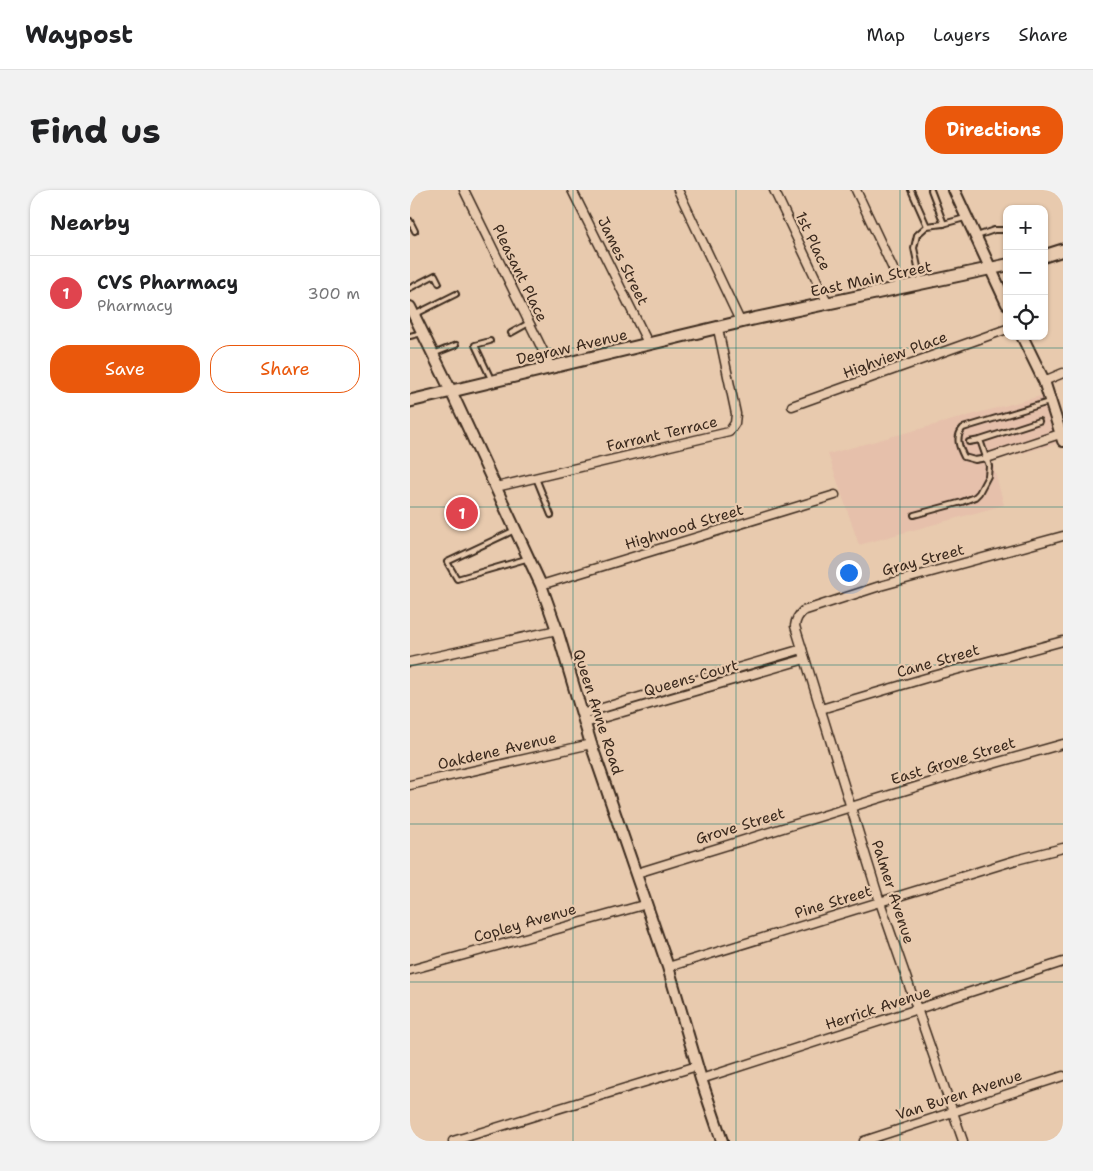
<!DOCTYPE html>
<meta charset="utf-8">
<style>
body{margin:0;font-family:"Shantell Sans",sans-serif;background:#f2f2f2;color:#202124}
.controls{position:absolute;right:15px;top:15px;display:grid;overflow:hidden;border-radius:10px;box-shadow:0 1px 4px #0004}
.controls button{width:45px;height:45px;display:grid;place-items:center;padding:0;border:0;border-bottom:1px solid #e0e0e0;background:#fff;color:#202124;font:25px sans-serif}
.you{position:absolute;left:438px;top:382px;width:18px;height:18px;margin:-12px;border:4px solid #fff;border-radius:50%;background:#1a73e8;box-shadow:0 0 0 8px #1a73e833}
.badge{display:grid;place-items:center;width:32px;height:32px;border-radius:50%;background:#ea580c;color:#fff;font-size:16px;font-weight:700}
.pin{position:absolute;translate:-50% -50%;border:2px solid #fff;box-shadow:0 1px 5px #0006}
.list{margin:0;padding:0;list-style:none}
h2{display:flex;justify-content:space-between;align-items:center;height:65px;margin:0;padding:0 20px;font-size:21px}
h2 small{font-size:16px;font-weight:400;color:#757577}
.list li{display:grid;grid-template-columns:32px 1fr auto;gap:15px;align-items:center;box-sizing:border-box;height:75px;padding:0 20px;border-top:1px solid #e0e0e0}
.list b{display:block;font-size:19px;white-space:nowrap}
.list p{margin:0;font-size:16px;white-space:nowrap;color:#757577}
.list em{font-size:16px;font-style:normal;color:#757577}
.actions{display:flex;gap:10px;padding:15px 20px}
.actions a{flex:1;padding:11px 0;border:1px solid #ea580c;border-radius:20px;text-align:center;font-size:18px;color:#ea580c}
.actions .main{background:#ea580c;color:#fff}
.icon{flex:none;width:28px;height:28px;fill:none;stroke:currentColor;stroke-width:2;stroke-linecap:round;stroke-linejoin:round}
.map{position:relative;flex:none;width:653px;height:951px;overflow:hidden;border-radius:20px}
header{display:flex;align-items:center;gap:30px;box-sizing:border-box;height:70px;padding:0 25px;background:#fff;border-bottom:1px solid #e0e0e0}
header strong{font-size:24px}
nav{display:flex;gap:28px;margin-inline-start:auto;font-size:18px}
.intro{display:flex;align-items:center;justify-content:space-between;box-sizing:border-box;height:120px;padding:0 30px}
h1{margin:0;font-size:35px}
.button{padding:12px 22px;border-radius:20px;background:#ea580c;color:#fff;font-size:18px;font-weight:700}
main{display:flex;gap:30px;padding:0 30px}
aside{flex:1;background:#fff;border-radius:20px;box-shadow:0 1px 4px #0004}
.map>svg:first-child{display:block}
</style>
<header>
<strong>Waypost</strong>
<nav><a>Map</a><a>Layers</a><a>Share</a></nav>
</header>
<div class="intro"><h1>Find us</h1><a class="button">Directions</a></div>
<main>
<aside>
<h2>Nearby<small></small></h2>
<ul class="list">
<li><span class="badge" style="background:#e0444e">1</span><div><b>CVS Pharmacy</b><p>Pharmacy</p></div><em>300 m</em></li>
</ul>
<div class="actions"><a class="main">Save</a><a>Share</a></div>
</aside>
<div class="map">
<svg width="653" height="951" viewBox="0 0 653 951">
<rect width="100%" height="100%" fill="#e8caae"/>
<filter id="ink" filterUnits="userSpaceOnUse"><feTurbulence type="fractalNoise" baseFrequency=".02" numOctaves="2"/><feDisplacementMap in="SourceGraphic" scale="10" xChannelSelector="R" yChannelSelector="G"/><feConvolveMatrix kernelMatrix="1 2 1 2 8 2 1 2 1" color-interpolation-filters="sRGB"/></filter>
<g filter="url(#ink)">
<!-- built -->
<polygon fill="#e6c0ab" points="638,204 653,252 582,271 594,315 449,355 418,264"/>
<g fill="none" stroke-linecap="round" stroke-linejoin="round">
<defs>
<g id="service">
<polyline points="501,0 517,36 533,34 555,28"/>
<polyline points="521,0 534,34"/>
<polyline points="0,31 5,41"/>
<polyline points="567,46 584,40 597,40"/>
<polyline points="511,91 504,58 507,45 517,36"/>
<polyline points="0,98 25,85 29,93"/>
<polyline points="6,124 46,104"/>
<polyline points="101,143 119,133"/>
<polyline points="0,146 12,143"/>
<polyline points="80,151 65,155 81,189"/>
<polyline points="23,164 46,155"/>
<polyline points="559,252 570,250"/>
<path d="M577 268 565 270 554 267C549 257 545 247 553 238L639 212"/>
<polyline points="126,288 141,325"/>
<polyline points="504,325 552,312 565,307 569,303 578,286 579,276 570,250 629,231"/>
<polyline points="105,340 37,372 47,389 116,369"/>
</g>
<g id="minor">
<polyline points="54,0 141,177"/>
<polyline points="162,0 239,155"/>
<polyline points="268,0 331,133"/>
<polyline points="364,0 418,114"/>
<polyline points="446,0 492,98"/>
<polyline points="634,191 653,183"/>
<polyline points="382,216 597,139"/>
<polyline points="577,268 653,243"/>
<polyline points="86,297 319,242 325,233 326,224 308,139"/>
<polyline points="131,395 425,305"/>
<polyline points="0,472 147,440"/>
<polyline points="411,519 516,488 653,451"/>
<polyline points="172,524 392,459"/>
<polyline points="175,533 395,469"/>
<polyline points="0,595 181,554"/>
<polyline points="227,683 561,580 653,554"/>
<polyline points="258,777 606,670 653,658"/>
<polyline points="0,780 237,714"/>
<polyline points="291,889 653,772"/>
<polyline points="43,951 287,876"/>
<polyline points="454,951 653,886"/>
<path d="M553 951 470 712 385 436C386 429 388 426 393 421L470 396 653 346"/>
</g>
<g id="tertiary">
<polyline points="544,0 597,114"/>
<polyline points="0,117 41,201 131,395 147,440 181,554 258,777 291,889 312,951"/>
<polyline points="612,146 634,191 653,251"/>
</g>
<g id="secondary">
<polyline points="634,66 653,60"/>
<polyline points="0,211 343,129 597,75"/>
</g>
</defs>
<!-- service casing -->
<use href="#service" stroke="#3b2a1e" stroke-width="8"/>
<!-- minor casing -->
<use href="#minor" stroke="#3b2a1e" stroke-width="11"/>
<!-- tertiary casing -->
<use href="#tertiary" stroke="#3b2a1e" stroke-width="14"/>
<!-- secondary casing -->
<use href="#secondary" stroke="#3b2a1e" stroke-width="15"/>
<!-- service -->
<use href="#service" stroke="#e8caae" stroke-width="4"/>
<!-- minor -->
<use href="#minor" stroke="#e8caae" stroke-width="8"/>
<!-- tertiary -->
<use href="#tertiary" stroke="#e8caae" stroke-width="10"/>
<!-- secondary -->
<use href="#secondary" stroke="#e8caae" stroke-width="11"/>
</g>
</g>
<!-- grid -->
<path fill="none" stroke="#0f766e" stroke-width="1" stroke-opacity="0.55" d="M163 0V951M326 0V951M490 0V951M0 158H653M0 317H653M0 475H653M0 634H653M0 792H653"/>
<g text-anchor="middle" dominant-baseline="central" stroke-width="4.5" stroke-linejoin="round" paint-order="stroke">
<!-- street labels -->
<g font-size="15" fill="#3b2a1e" stroke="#e8caae">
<text transform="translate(403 51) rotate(65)">1st Place</text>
<text transform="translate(213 71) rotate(64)">James Street</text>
<text transform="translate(110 83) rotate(64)">Pleasant Place</text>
<text transform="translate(461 89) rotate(-12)">East Main Street</text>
<text transform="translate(162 157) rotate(-13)">Degraw Avenue</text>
<text transform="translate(485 165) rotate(-20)">Highview Place</text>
<text transform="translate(252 244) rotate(-13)">Farrant Terrace</text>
<text transform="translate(274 337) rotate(-17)">Highwood Street</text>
<text transform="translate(513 370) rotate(-15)">Gray Street</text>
<text transform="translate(528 471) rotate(-16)">Cane Street</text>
<text transform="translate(281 488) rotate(-16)">Queens Court</text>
<text transform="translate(188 522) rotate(72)">Queen Anne Road</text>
<text transform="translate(87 561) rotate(-13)">Oakdene Avenue</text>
<text transform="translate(543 571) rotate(-17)">East Grove Street</text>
<text transform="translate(330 636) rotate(-17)">Grove Street</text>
<text transform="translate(483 702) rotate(72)">Palmer Avenue</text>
<text transform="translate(423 712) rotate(-17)">Pine Street</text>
<text transform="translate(115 733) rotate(-16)">Copley Avenue</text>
<text transform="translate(468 818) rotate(-18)">Herrick Avenue</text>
<text transform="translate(549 905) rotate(-18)">Van Buren Avenue</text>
</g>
</g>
</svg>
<div class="controls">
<button>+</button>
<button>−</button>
<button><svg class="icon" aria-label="locate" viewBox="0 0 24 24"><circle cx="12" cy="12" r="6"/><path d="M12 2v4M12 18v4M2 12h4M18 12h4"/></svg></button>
</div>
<div class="you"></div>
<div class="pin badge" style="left:52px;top:323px;background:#e0444e">1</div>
</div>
</main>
